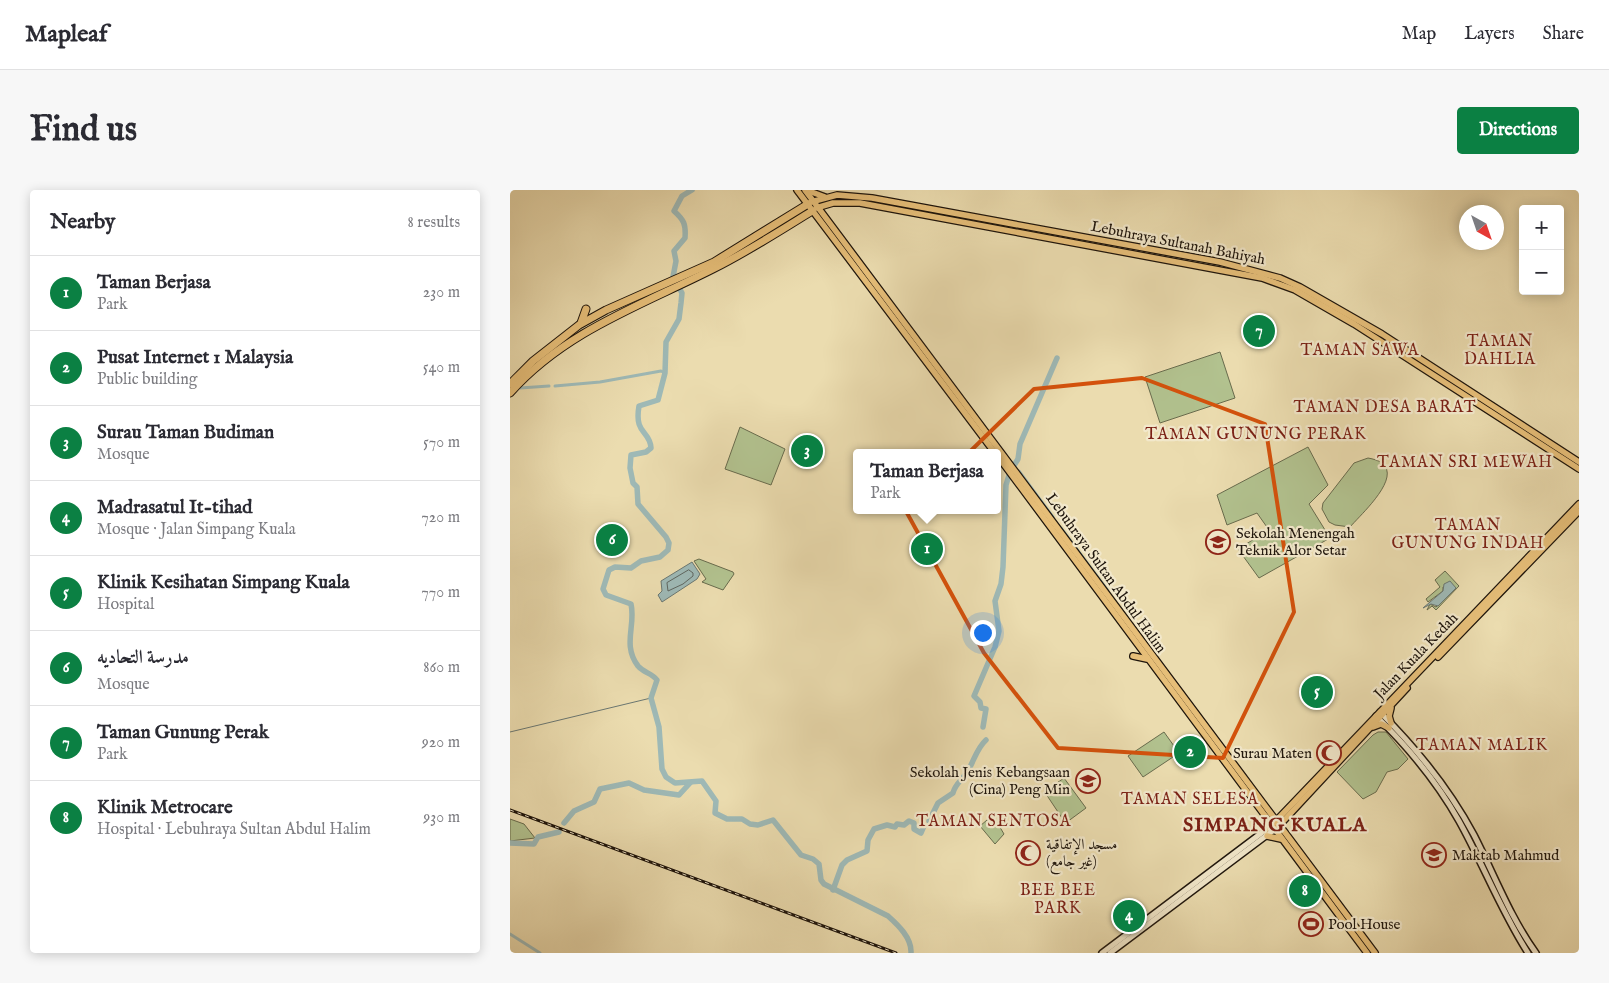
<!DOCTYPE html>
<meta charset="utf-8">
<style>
body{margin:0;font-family:"IM FELL English",Amiri,serif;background:#f7f7f7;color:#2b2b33}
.controls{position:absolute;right:15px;top:15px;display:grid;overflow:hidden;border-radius:5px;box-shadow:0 2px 12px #0003}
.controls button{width:45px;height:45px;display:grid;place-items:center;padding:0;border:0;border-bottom:1px solid #e1e1e2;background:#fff;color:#2b2b33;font:25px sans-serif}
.compass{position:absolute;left:949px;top:15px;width:45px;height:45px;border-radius:50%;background:#fff;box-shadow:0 2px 12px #0003;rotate:140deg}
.you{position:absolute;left:472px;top:442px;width:18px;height:18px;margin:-12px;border:4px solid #fff;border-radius:50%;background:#1a73e8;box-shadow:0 0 0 8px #1a73e833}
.badge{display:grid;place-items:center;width:32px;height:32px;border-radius:50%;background:#0b8043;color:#fff;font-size:16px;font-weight:700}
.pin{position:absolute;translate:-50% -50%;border:2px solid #fff;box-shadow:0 1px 5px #0006}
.popup{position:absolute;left:343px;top:259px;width:148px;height:65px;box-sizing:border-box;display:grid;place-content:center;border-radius:5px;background:#fff;filter:drop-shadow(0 1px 4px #0005);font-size:16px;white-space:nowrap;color:#7c7c81}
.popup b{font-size:19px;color:#2b2b33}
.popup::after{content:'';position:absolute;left:50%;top:100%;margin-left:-10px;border:10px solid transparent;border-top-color:#fff}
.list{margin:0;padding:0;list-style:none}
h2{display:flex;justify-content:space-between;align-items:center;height:65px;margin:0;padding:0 20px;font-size:21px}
h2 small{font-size:16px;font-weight:400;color:#7c7c81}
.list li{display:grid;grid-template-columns:32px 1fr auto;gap:15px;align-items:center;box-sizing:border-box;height:75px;padding:0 20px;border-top:1px solid #e1e1e2}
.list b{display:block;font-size:19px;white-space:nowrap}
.list p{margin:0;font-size:16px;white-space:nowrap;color:#7c7c81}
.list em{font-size:16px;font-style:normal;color:#7c7c81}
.map{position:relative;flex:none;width:1069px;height:763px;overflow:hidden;border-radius:5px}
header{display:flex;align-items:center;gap:30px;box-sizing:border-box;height:70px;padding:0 25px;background:#fff;border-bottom:1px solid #e1e1e2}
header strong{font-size:24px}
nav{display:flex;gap:28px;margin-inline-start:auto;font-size:18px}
.intro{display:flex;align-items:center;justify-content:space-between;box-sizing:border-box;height:120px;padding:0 30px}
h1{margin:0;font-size:35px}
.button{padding:12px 22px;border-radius:5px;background:#0b8043;color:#fff;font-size:18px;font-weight:700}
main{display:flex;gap:30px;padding:0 30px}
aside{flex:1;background:#fff;border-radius:5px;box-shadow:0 2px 12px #0003}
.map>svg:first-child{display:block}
</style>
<header>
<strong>Mapleaf</strong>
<nav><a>Map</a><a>Layers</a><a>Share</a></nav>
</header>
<div class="intro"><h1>Find us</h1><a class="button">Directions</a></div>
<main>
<aside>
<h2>Nearby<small>8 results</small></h2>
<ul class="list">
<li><span class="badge">1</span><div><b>Taman Berjasa</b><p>Park</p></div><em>230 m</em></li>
<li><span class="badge">2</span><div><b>Pusat Internet 1 Malaysia</b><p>Public building</p></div><em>540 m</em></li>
<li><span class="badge">3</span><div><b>Surau Taman Budiman</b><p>Mosque</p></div><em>570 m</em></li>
<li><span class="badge">4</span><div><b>Madrasatul It-tihad</b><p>Mosque · Jalan Simpang Kuala</p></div><em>720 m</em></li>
<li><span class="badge">5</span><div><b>Klinik Kesihatan Simpang Kuala</b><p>Hospital</p></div><em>770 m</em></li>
<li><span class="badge">6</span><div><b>مدرسة التحاديه</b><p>Mosque</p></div><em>860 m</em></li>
<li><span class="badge">7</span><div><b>Taman Gunung Perak</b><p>Park</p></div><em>920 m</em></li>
<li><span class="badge">8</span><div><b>Klinik Metrocare</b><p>Hospital · Lebuhraya Sultan Abdul Halim</p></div><em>930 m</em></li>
</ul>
</aside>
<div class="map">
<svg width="1069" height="763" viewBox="0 0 1069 763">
<rect width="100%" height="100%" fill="#ebdcaf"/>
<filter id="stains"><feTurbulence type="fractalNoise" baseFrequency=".004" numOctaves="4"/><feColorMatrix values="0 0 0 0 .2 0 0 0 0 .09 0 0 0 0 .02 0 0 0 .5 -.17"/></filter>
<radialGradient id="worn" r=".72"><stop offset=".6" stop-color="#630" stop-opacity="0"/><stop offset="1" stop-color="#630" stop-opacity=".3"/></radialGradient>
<!-- green -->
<g fill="#b2c28f" stroke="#686b4d">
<polygon points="710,162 725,208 650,233 635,187"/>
<polygon points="230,237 275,259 261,295 215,279"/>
<polygon points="798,257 818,295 799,314 820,348 749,388 728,359 759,340 747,323 717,335 707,305"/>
<path d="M858 268C905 276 853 322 840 337L825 335 819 332 812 319 813 313 844 273Z"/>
<polygon points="418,346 428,351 417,371 406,367"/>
<polygon points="189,369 223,382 224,384 213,400 192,392 196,389 184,371"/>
<polygon points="935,381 949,396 926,420 922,416 917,420 920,414 926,417 945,399 933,397 933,401 918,412 916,409 930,397 925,390"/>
<polygon points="654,542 669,563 633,587 618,566"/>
<polygon points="868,542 876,542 898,569 888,579 877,582 866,602 853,609 827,582 863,545"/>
<polygon points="554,588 576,618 557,632 554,631 536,604 537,600"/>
<polygon points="0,629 14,634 25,648 0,651"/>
<polygon points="485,629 494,644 485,654 470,636 477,630"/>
</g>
<!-- water -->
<g fill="#9eb9b6" stroke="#6a7772">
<polygon points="182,372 190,384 187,389 152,412 148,405 152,401 151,391"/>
<polygon points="940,391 946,398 928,416 921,414 913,418 933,401 934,394"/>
</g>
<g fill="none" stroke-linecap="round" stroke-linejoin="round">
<!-- shore -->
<polygon stroke="#5e6660" stroke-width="1" points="179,380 183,383 183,386 173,394 158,401 157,393"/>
<!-- stream -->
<polyline stroke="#6a7772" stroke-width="1" points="0,542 141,508"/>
<!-- canal -->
<g stroke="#9eb9b6" stroke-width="3">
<polyline points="45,196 90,192 151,181 155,183"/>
<polyline points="10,198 39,196"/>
<polyline points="509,281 543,327"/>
<polyline points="551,338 598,401"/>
<polyline points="0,744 30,763"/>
</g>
<!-- river -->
<g stroke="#9eb9b6" stroke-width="5.5">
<path d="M182 0 172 6 164 21C174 30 176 34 175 48L164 61 166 71 163 87 172 103 171 113 169 129 156 152 155 183 148 210 129 216C124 245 140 240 141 258L136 262 121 265 120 278 123 293 127 297 128 314 156 347 159 353 158 360 150 367 131 371 121 378 105 377 99 380 93 399 96 405 121 414C126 435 112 455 128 476 134 483 142 483 147 490L141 508 149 537 152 579 156 587 165 593 192 591 206 611 205 623 217 629H232L240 634 248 635 263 630 291 665 303 669 309 674 311 690 314 694 378 726C388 735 402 748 401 763"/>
<polyline points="473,537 476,519 471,518 470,512 464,506 485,457 489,441 485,411 491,394 493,377 496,295 500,282 508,269 510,254 547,168"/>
<path d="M419 631 428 613 443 603C445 594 452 590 457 582 464 572 466 559 476 550"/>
<polyline points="54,633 64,621 84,612 90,599 119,593 134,600 169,605 180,593"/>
<polyline points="0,653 24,654 28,647 49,642"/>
<polyline points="323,700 332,675 337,670 357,661 358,650 364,639 377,635 385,637 387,634 394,635 399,631 404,633 404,639 411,643 414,636"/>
</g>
<defs>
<g id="secondary">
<path d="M870 522C908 560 939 598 964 645 984 684 1000 727 1026 763"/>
<path d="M866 526C898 557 927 592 949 631 973 674 991 721 1018 763"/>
<polyline points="592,763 762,635"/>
<polyline points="600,763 765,639"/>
</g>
<g id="primary">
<polyline points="287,0 485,263"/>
<polyline points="295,0 865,763"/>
<polyline points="296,0 315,7"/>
<polyline points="301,12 327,5 362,8 710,72 770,88 790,97 872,144 1069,272"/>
<polyline points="306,18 323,13 350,13 752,88 785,100 844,134 1069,279"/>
<polyline points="487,265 857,763"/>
<polyline points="623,466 637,469"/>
<polyline points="928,467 1069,321"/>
<polyline points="881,518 879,526 881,533"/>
<polyline points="863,537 871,534 879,538"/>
<polyline points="755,626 755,641"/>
<polyline points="763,634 1069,314"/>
<polyline points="767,638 897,498"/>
<polyline points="757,646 771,649"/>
</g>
<g id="motorway">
<polyline points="71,133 76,119"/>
<polyline points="0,194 23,171 69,135 96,120 204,72 298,14"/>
<path d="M0 203C55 141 132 115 203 79 237 62 270 41 302 21"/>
</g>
</defs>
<!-- secondary casing -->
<use href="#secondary" stroke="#1d140b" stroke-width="8"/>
<!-- primary casing -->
<use href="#primary" stroke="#1d140b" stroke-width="8"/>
<!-- motorway casing -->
<use href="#motorway" stroke="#1d140b" stroke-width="9"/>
<!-- secondary -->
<use href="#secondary" stroke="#f2e8cb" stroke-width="5"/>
<!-- primary -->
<use href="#primary" stroke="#e6be78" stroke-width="5.5"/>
<!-- motorway -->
<use href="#motorway" stroke="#e6be78" stroke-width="7"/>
<defs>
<polyline id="rail" points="0,620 386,763"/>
</defs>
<!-- rail casing -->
<use href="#rail" stroke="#1d140b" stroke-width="3"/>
<!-- rail -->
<use href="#rail" stroke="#f2e8cb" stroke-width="1" stroke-dasharray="4" stroke-linecap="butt"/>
</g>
<!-- marked area -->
<path fill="none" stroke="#d4520c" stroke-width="4" stroke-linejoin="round" d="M632 188 755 234 784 422 713 568 548 558 474 463 397 323 524 199Z"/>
<!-- icons -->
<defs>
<symbol id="school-ring" viewBox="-11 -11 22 22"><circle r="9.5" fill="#f2e8cb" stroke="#8f2418" stroke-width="1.5"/><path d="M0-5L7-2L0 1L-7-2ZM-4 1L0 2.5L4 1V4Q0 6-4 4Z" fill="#8f2418"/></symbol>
<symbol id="mosque-ring" viewBox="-11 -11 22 22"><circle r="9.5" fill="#f2e8cb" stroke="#8f2418" stroke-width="1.5"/><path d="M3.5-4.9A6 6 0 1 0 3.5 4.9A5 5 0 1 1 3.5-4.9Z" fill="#8f2418"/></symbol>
<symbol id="stadium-ring" viewBox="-11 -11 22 22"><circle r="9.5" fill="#f2e8cb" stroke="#8f2418" stroke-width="1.5"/><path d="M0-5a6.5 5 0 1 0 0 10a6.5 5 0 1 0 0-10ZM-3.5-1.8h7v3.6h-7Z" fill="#8f2418"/></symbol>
</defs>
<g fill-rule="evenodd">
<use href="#school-ring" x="694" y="338" width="28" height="28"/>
<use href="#mosque-ring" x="805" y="549" width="28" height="28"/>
<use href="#school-ring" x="564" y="577" width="28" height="28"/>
<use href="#mosque-ring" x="504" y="649" width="28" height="28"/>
<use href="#school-ring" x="910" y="651" width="28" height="28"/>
<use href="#stadium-ring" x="787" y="720" width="28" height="28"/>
</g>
<g text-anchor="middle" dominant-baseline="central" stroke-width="4.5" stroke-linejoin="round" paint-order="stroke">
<!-- street labels -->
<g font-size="15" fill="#1d140b" stroke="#f2e8cb">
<text transform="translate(668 53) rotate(11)">Lebuhraya Sultanah Bahiyah</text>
<text transform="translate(596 383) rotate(54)">Lebuhraya Sultan Abdul Halim</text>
<text transform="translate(906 466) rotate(-46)">Jalan Kuala Kedah</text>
</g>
<!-- poi labels -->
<g font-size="15" fill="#1d140b" stroke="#f2e8cb" text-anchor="start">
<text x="726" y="343">Sekolah Menengah<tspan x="726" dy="17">Teknik Alor Setar</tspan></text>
<text x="802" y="563" text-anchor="end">Surau Maten</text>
<text x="560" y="582" text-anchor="end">Sekolah Jenis Kebangsaan<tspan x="560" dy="17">(Cina) Peng Min</tspan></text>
<text x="536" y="654">مسجد الإتفاقية<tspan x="536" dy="17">(غير جامع)</tspan></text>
<text x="942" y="665">Maktab Mahmud</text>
<text x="818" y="734">Pool House</text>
</g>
<!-- neighbourhood labels -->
<g font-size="16" letter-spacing="1" fill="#7a1f14" stroke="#f2e8cb">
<text x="990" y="152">TAMAN<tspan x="990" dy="18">DAHLIA</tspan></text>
<text x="850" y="161">TAMAN SAWA</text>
<text x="875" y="218">TAMAN DESA BARAT</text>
<text x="746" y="245">TAMAN GUNUNG PERAK</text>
<text x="955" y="273">TAMAN SRI MEWAH</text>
<text x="958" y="336">TAMAN<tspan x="958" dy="18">GUNUNG INDAH</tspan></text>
<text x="972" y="556">TAMAN MALIK</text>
<text x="680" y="610">TAMAN SELESA</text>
<text x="484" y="632">TAMAN SENTOSA</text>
<text x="548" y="701">BEE BEE<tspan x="548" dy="18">PARK</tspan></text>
</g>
<!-- district labels -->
<g font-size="20" font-weight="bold" letter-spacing="1" fill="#7a1f14" stroke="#f2e8cb">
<text x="765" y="635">SIMPANG KUALA</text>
</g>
</g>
<rect width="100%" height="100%" filter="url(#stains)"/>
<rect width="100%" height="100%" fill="url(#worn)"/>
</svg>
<div class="controls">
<button>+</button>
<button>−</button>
</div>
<svg class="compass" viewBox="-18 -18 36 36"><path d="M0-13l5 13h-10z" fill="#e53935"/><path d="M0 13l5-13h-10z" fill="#7c7c81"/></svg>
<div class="you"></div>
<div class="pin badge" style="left:417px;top:359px">1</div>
<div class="popup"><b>Taman Berjasa</b>Park</div>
<div class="pin badge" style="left:680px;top:562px">2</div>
<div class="pin badge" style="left:297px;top:261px">3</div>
<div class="pin badge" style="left:619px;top:726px">4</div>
<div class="pin badge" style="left:807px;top:502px">5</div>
<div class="pin badge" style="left:102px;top:350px">6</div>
<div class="pin badge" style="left:749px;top:141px">7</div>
<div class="pin badge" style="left:795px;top:701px">8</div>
</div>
</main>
